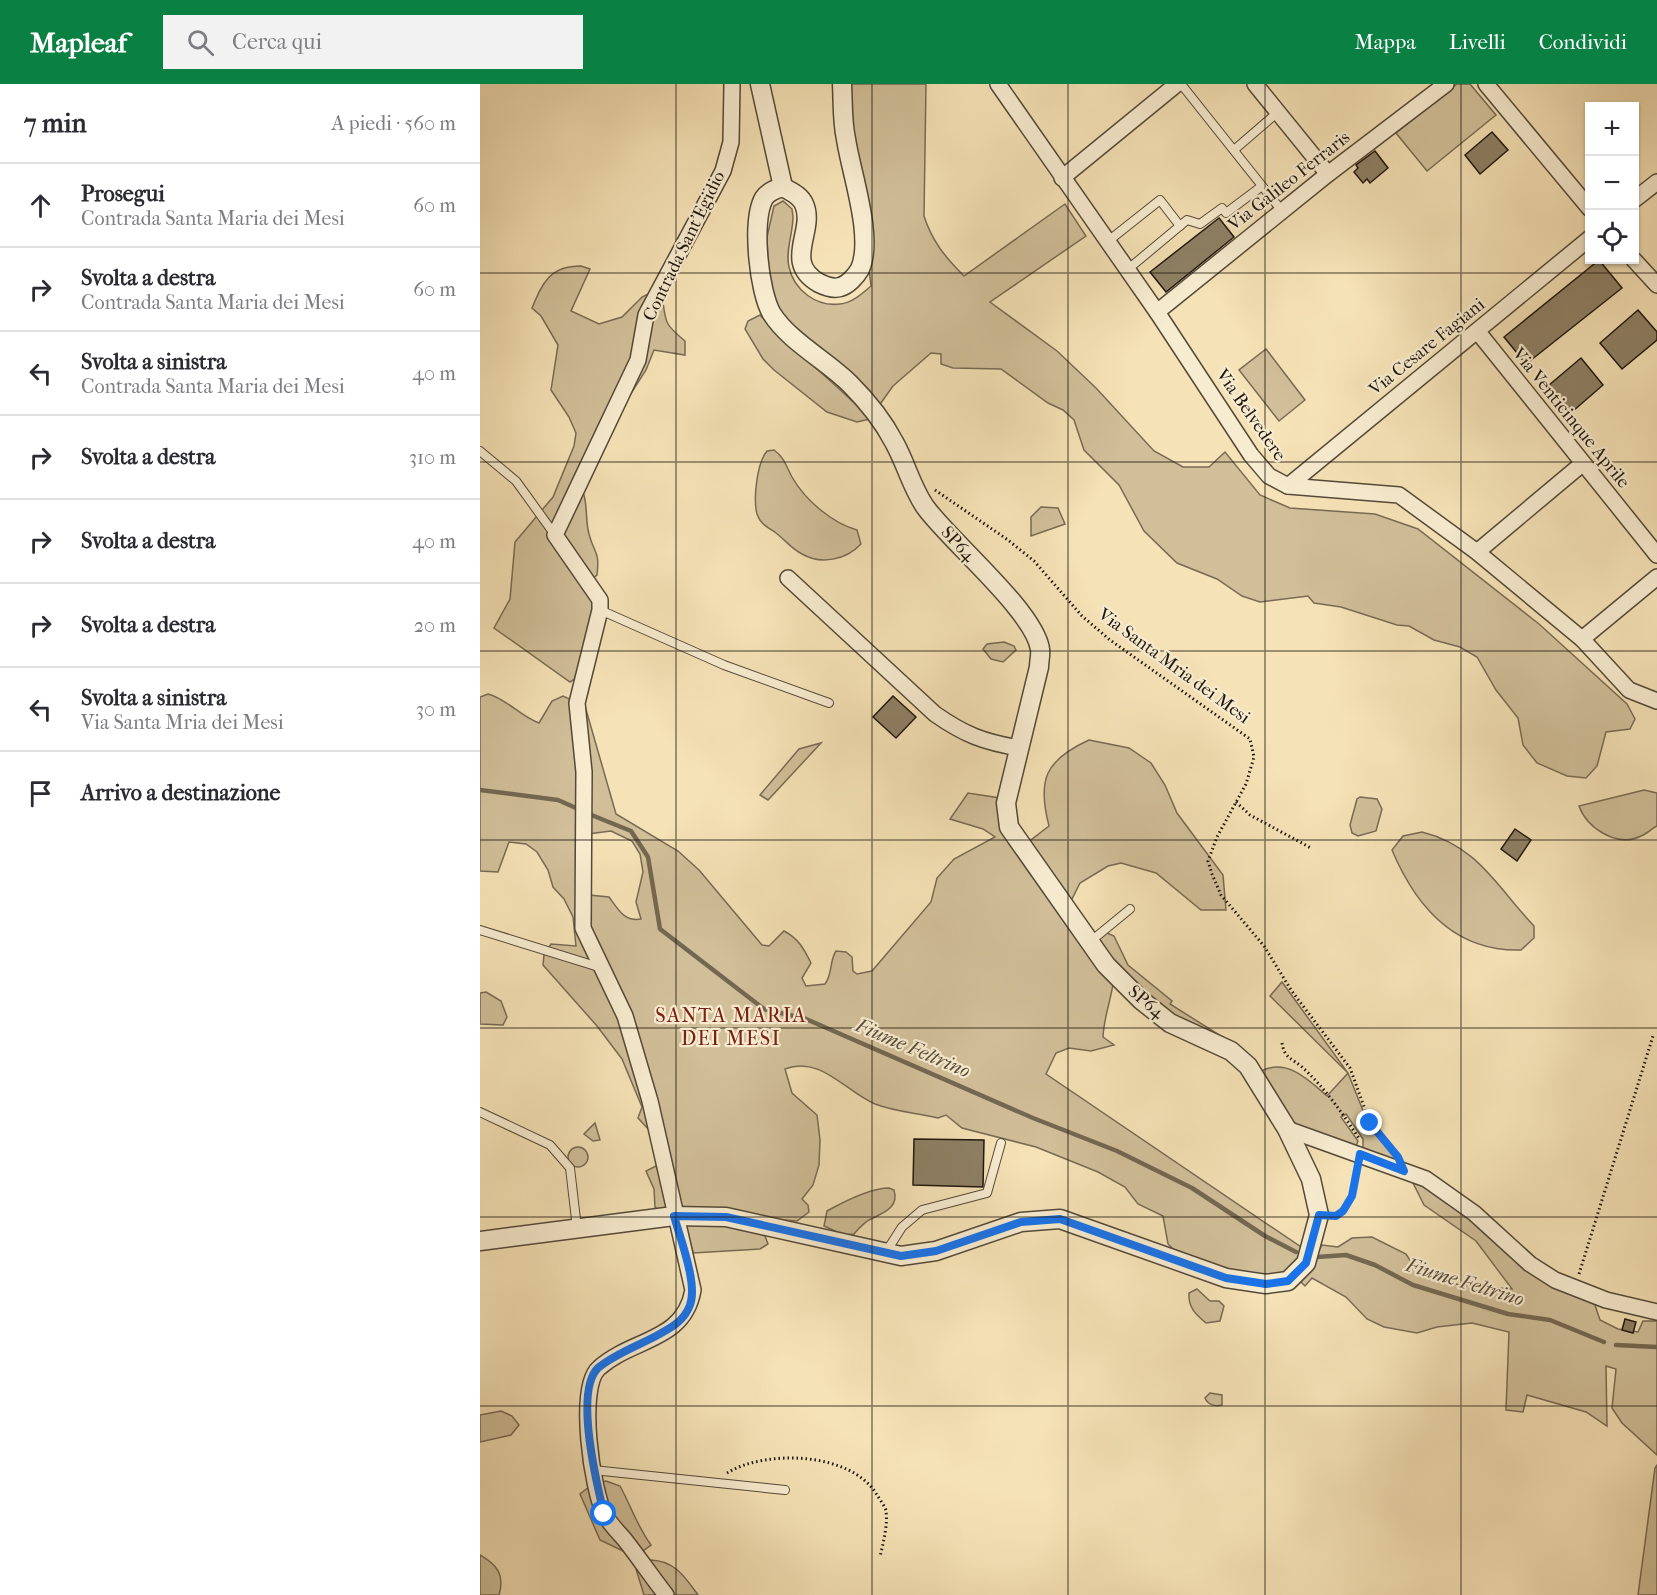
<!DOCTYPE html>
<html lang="it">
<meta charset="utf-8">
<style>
body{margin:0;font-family:"IM FELL French Canon",serif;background:#f2f2f3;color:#2b2b33}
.controls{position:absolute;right:18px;top:18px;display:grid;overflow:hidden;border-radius:0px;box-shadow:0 2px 4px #0004}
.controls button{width:54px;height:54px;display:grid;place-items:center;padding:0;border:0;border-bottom:2px solid #e1e1e2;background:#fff;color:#2b2b33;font:30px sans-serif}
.stop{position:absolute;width:18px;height:18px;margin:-14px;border:4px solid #1a73e8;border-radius:50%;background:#fff}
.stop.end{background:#1a73e8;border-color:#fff;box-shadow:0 2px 6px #0008}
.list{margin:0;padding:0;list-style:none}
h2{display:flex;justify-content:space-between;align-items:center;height:78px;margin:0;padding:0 24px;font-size:26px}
h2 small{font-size:20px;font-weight:400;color:#7c7c81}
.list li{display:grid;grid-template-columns:39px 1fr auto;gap:18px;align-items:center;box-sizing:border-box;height:84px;padding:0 24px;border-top:2px solid #e1e1e2}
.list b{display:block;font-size:22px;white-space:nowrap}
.list p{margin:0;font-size:20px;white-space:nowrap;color:#7c7c81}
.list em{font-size:20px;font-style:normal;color:#7c7c81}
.icon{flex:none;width:33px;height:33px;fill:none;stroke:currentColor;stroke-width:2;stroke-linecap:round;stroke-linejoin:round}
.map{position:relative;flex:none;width:1177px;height:1511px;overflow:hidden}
header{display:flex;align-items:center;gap:36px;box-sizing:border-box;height:84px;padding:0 30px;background:#0b8043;color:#fff}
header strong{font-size:28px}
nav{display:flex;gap:33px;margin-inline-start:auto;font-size:21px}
.search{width:420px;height:54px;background:#f2f2f3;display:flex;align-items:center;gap:15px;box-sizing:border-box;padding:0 21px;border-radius:0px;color:#7c7c81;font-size:22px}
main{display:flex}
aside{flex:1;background:#fff}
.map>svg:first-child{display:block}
</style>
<header>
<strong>Mapleaf</strong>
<div class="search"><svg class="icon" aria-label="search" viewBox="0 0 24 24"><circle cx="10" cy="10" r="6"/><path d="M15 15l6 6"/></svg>Cerca qui</div>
<nav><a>Mappa</a><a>Livelli</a><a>Condividi</a></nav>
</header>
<main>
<aside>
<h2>7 min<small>A piedi · 560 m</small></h2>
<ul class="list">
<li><svg class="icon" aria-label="ahead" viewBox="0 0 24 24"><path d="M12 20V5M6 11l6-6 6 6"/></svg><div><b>Prosegui</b><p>Contrada Santa Maria dei Mesi</p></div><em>60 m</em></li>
<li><svg class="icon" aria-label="right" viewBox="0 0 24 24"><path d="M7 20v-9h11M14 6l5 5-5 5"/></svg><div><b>Svolta a destra</b><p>Contrada Santa Maria dei Mesi</p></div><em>60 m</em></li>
<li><svg class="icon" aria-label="left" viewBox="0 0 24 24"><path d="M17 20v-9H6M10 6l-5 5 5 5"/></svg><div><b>Svolta a sinistra</b><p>Contrada Santa Maria dei Mesi</p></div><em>40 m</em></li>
<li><svg class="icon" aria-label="right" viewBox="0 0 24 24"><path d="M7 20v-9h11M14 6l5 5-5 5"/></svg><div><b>Svolta a destra</b></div><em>310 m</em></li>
<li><svg class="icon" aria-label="right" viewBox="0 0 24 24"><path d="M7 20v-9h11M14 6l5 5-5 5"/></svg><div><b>Svolta a destra</b></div><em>40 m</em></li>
<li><svg class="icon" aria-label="right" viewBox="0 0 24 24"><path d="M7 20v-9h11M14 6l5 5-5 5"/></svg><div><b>Svolta a destra</b></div><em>20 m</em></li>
<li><svg class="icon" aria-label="left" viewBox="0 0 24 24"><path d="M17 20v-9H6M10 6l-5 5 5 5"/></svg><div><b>Svolta a sinistra</b><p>Via Santa Mria dei Mesi</p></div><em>30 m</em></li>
<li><svg class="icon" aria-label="arrive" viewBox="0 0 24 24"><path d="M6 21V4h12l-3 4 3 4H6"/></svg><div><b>Arrivo a destinazione</b></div></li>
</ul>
</aside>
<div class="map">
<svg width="1177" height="1511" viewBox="0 0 1177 1511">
<rect width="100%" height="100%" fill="#f5e2b6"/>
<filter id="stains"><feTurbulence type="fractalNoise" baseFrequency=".00333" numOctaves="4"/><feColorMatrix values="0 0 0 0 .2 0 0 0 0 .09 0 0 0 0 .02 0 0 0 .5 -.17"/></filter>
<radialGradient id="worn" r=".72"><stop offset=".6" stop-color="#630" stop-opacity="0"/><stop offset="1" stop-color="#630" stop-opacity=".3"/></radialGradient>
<!-- green -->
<g fill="#d1bf99" stroke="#786a54" stroke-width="1.5" fill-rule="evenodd">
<path d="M366 0H446L444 132C452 157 465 173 484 192L585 120 606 152 510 218 577 267 616 304 674 367 703 383H729L745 368 780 411 810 424 895 430 938 445 1059 540 1147 620 1155 635 1150 645 1126 648 1117 682 1106 694 1087 692 1057 679 1043 661 1038 634 1016 606 997 573 980 563 954 556 929 542 917 541 861 523 834 519 828 512 780 518 762 512 737 495 697 479 664 447 639 401 604 366 594 336 583 326 568 319 521 285 473 284 461 280V270L451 269 413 302 398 323 301 234 289 202 287 153 294 122 303 117 312 125 313 133C313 149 305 168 309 183 314 206 336 223 360 220 372 219 383 209 391 202Z"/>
<polygon points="977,0 990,0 1016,31 947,87 916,49"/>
<path d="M101 182 110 185 91 227 119 240 142 233 162 213 174 207 182 211C186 238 183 239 205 257V271L174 266 166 286 136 333 120 339 103 408C108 421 105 436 109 450 114 470 120 466 117 491L112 495 116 527 103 590 90 598 14 544 30 515 35 458 73 413 94 362 96 349 89 333 71 306 78 261 61 232 52 224C63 198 70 182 101 182Z"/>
<path d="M280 231C314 269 356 298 390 335L377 338 347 328 294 286 283 275 265 245 268 237Z"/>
<polygon points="786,265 825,316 799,337 759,286"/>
<path d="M294 366C304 373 306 382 312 393 325 416 352 439 377 446L381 460C366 476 341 481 322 470 312 465 305 456 296 449 289 444 280 440 277 430 273 414 277 379 287 367Z"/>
<polygon points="561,423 578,424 585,440 551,452 551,433"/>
<polygon points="524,558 534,562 536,566 523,578 511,575 503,565 507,560"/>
<path d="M8 610C27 615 40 632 59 639L72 617 83 612 105 622 136 730 198 767 219 786 282 861 289 862 304 847C319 855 324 865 331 879L322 894 326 902 345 900C353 889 349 878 356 867L366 868 372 873 373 887 377 890 392 887 451 818 457 794 474 775 515 753 503 745 470 735 488 709 520 714 519 737 530 761 562 806 634 893C632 914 624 931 623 953L634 961 611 967 589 964 576 969 566 990 824 1165C820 1171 816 1180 811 1185 789 1206 718 1174 693 1165L688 1160 683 1132 658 1120 645 1103 618 1088 556 1063 482 1044 466 1031 458 1034C438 1029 416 1028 395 1020 366 1008 340 971 305 985L312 1009 337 1031 340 1056 339 1081 333 1101 322 1115 328 1121 329 1128 317 1137 182 1128 175 1123 174 1105 166 1087 178 1081 171 1048 158 1034 162 1023 142 975 117 942 63 881 64 871 71 860 96 862 93 833 84 815 73 803 68 786 57 768 46 760 29 758 18 788 0 787V613ZM131 747 152 757 160 770 163 788 156 818 161 835C144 838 138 825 129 813L109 811 108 750Z"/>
<path d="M609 656 649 664 671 679 685 701 697 729 743 791 746 826H721L676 789 641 779 628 782 600 799 590 819 547 759 569 742C557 696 565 676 609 656Z"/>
<polygon points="341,659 288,716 280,711 319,665"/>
<path d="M1164 706 1177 709V742C1171 745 1167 750 1161 752 1137 764 1107 744 1099 722Z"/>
<polygon points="880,713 897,715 902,725 896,747 878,752 872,749 870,741 877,715"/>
<path d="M942 748C998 762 1017 803 1054 842V854L1041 866C975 868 936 823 912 766L923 752Z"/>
<polygon points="627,849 634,852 648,881 692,917 690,920 752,959 663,919 617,854"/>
<path d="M802 898 868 989 888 1039 918 1076 883 1067V1055L866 1030 861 1033 878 1057 876 1062 809 1042 781 987C807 974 829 996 847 1012L868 989 790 912Z"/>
<polygon points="6,908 21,917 27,933 23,941 0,940 0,909"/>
<polygon points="115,1039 120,1056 113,1057 104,1050"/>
<circle cx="98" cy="1073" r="10"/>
<polygon points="930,1093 976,1121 1115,1221 1120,1236 1138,1245 1158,1248 1163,1237 1177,1237 1177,1371 1142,1339 1132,1324 1136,1285 1126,1282 1127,1342 1106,1328 1047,1311 1043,1328 1026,1326 1029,1248 992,1239 957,1243 937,1249 904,1243 887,1235 866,1213 832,1194 825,1202 821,1198 842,1161 858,1163 872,1154 892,1153 926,1170 935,1184 979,1201 1032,1205 996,1157 944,1121"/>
<path d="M409 1104 414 1106C419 1123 405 1128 393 1134 385 1137 379 1144 374 1150L364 1151 344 1142 347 1127C365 1117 390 1104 409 1104Z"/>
<polygon points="205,1138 282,1144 288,1160 280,1165 213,1169"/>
<path d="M717 1205 730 1217H739L744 1222 740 1237 726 1239C715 1230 708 1223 709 1209Z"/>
<path d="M730 1309 742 1311V1321C735 1323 728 1321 725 1314Z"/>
<polygon points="21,1327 32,1332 39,1341 31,1351 0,1358 0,1331"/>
<polygon points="1177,1381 1177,1511 1158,1511 1175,1384"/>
<path d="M126 1397 140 1402C151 1422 157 1442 171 1461L163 1467H143L120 1456 100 1410 113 1400Z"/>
<path d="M0 1471C17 1481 25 1490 19 1511H0Z"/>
<path d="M171 1476C195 1477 205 1493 218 1511H164L156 1485Z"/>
</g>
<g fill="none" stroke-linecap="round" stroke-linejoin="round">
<!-- stream -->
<g stroke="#746751" stroke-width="4.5">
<polyline points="0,706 78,716 96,724"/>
<polyline points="109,730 151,747 168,773 180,845 284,925 326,935 553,1034 637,1067 712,1104 785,1152 816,1168"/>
<polyline points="837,1173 866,1171 895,1181 933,1201 1028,1230 1070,1236 1124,1258"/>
<polyline points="1136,1261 1177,1263"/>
</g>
</g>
<!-- building -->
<g fill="#8e8065" stroke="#1f160e" stroke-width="1.5">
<polygon points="1012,48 1028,66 1000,90 985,71"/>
<polygon points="895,67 908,84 890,99 887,95 883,99 874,88 878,84 876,81"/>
<polygon points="739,134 754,153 686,208 670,188"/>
<polygon points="1119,176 1142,204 1046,280 1024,253"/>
<polygon points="1158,226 1177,248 1177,256 1142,285 1120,259"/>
<polygon points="1101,274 1123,301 1085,334 1062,307"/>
<polygon points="413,612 436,633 416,654 393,633"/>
<polygon points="1035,745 1051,756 1037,777 1021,765"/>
<polygon points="434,1055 504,1056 503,1103 433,1101"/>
<polygon points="1145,1235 1156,1238 1153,1249 1142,1246"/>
</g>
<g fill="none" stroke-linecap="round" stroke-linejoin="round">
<defs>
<g id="service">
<polyline points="701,0 802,127"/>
<polyline points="754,66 798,28"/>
<polyline points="627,158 680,116 700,142"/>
<polyline points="647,186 707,136 720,140 742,124 746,129 782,102"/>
<polyline points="0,367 36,397 75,451"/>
<polyline points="120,526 244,581 349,619"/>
<polyline points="0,846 122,884"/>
<polyline points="611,857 650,825"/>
<polyline points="0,1028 70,1061 90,1084 97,1144"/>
<polyline points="406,1168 422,1143 442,1126 507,1109 521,1059"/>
<polyline points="113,1386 305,1406"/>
</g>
<g id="minor">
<polyline points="518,0 677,228 771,371 789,392 808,402 919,411 997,468 1102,555 1149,606 1177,617"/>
<polyline points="775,0 848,90"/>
<polyline points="1006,0 1110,125"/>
<polyline points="582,94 697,0"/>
<polyline points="1154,116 1177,98"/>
<polyline points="1154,176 1177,201"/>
<polyline points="677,228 848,90 966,0"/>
<polyline points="998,248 1177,471"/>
<polyline points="808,402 1110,154"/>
<polyline points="997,468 1102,380"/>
<path d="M308 494 455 630C485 651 504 658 539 664"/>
<polyline points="1102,555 1177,493"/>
<polyline points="807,1045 946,1095 994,1129 1050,1180 1075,1196 1126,1216 1177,1228"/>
<path d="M186 1511C172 1493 159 1474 145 1456 138 1448 130 1440 125 1431 112 1407 97 1303 119 1284 152 1254 204 1258 213 1206L170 1017 145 932 103 844 104 688 97 619 120 526V516L75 451 158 276 166 231 243 87 251 58 252 0"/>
</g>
<g id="tertiary">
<polyline points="280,0 303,103"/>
<path d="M0 1157 194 1132 246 1133 421 1172 456 1167 541 1138 580 1135 746 1194 786 1200 808 1197 826 1179 839 1131 831 1095 807 1045 768 982 751 967 690 939 661 916 626 881 529 743 526 719 559 583C559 577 561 570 560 565 554 527 471 458 446 424 432 405 426 379 414 358 403 337 387 317 370 300 347 277 309 257 292 230 279 209 271 137 284 114 288 108 295 105 303 103 311 108 320 111 324 120 336 147 302 178 339 199 345 202 353 205 360 203 368 201 376 192 380 185 394 153 371 89 366 55 362 37 363 18 362 0"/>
</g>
</defs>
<!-- service casing -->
<use href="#service" stroke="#544938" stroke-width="10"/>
<!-- minor casing -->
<use href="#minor" stroke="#544938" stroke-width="18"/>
<!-- tertiary casing -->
<use href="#tertiary" stroke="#544938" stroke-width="21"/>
<!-- path -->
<g stroke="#1f160e" stroke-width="3" stroke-dasharray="1.5 3" stroke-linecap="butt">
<polyline points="455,406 528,456 554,477 602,532 630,556 770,655 774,673 766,700 737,753 728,777 732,790 741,811 784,862 811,906 870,984 890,1039 913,1067"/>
<polyline points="756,718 770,731 831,764"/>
<path d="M802 959C804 974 813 975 822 983 845 1004 863 1030 880 1056"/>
<path d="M856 1132C873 1120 872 1104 876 1085"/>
<polyline points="1099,1190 1173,952"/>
<path d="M247 1389C286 1365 372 1368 397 1411 400 1416 405 1422 406 1427 408 1442 403 1459 400 1473"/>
</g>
<!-- service -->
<use href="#service" stroke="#f8ecd0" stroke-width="8"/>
<!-- minor -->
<use href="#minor" stroke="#f8ecd0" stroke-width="15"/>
<!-- tertiary -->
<use href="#tertiary" stroke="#f8ecd0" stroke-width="18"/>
</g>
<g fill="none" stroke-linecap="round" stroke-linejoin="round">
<!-- route -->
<path stroke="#1a73e8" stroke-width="8" d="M124 1430C117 1401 94 1307 118 1284 133 1271 157 1262 174 1253 189 1245 204 1238 210 1221 218 1200 200 1154 194 1132L246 1133 421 1172 456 1167 541 1138 580 1135 746 1194 786 1200 808 1197 826 1179 839 1131 856 1132 863 1127 872 1112 880 1070 924 1087 918 1073 890 1039"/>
</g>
<!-- grid -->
<path fill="none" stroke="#1f160e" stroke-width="1.5" stroke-opacity="0.55" d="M196 0V1511M392 0V1511M588 0V1511M785 0V1511M981 0V1511M0 189H1177M0 378H1177M0 567H1177M0 756H1177M0 944H1177M0 1133H1177M0 1322H1177"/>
<g text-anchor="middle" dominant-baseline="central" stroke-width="4.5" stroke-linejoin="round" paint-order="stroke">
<!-- street labels -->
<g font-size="18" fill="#1f160e" stroke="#f8ecd0">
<text transform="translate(809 97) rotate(-38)">Via Galileo Ferraris</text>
<text transform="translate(204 162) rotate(-64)">Contrada Sant'Egidio</text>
<text transform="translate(947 263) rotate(-39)">Via Cesare Fagiani</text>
<text transform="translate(771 331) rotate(55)">Via Belvedere</text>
<text transform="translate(1091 334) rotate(51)">Via Venticinque Aprile</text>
<text transform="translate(478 460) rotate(48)">SP64</text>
<text transform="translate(694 582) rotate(36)">Via Santa Mria dei Mesi</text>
<text transform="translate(666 918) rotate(41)">SP64</text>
</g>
<!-- neighbourhood labels -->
<g font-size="20" letter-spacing="1.5" fill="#7a1f14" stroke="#f8ecd0">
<text x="251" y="931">SANTA MARIA<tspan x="251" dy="23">DEI MESI</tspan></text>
</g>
<!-- water labels -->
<g font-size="20" font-style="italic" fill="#574c3a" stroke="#f8ecd0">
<text transform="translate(433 964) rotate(23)">Fiume Feltrino</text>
<text transform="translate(985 1198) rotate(17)">Fiume Feltrino</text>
</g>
</g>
<rect width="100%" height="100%" filter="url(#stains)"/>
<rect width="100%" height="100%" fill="url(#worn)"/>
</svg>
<div class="controls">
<button>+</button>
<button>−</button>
<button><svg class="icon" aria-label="locate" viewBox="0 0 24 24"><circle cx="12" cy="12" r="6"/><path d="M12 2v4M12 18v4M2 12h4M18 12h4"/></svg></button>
</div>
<div class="stop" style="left:124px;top:1430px"></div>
<div class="stop end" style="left:890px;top:1039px"></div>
</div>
</main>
